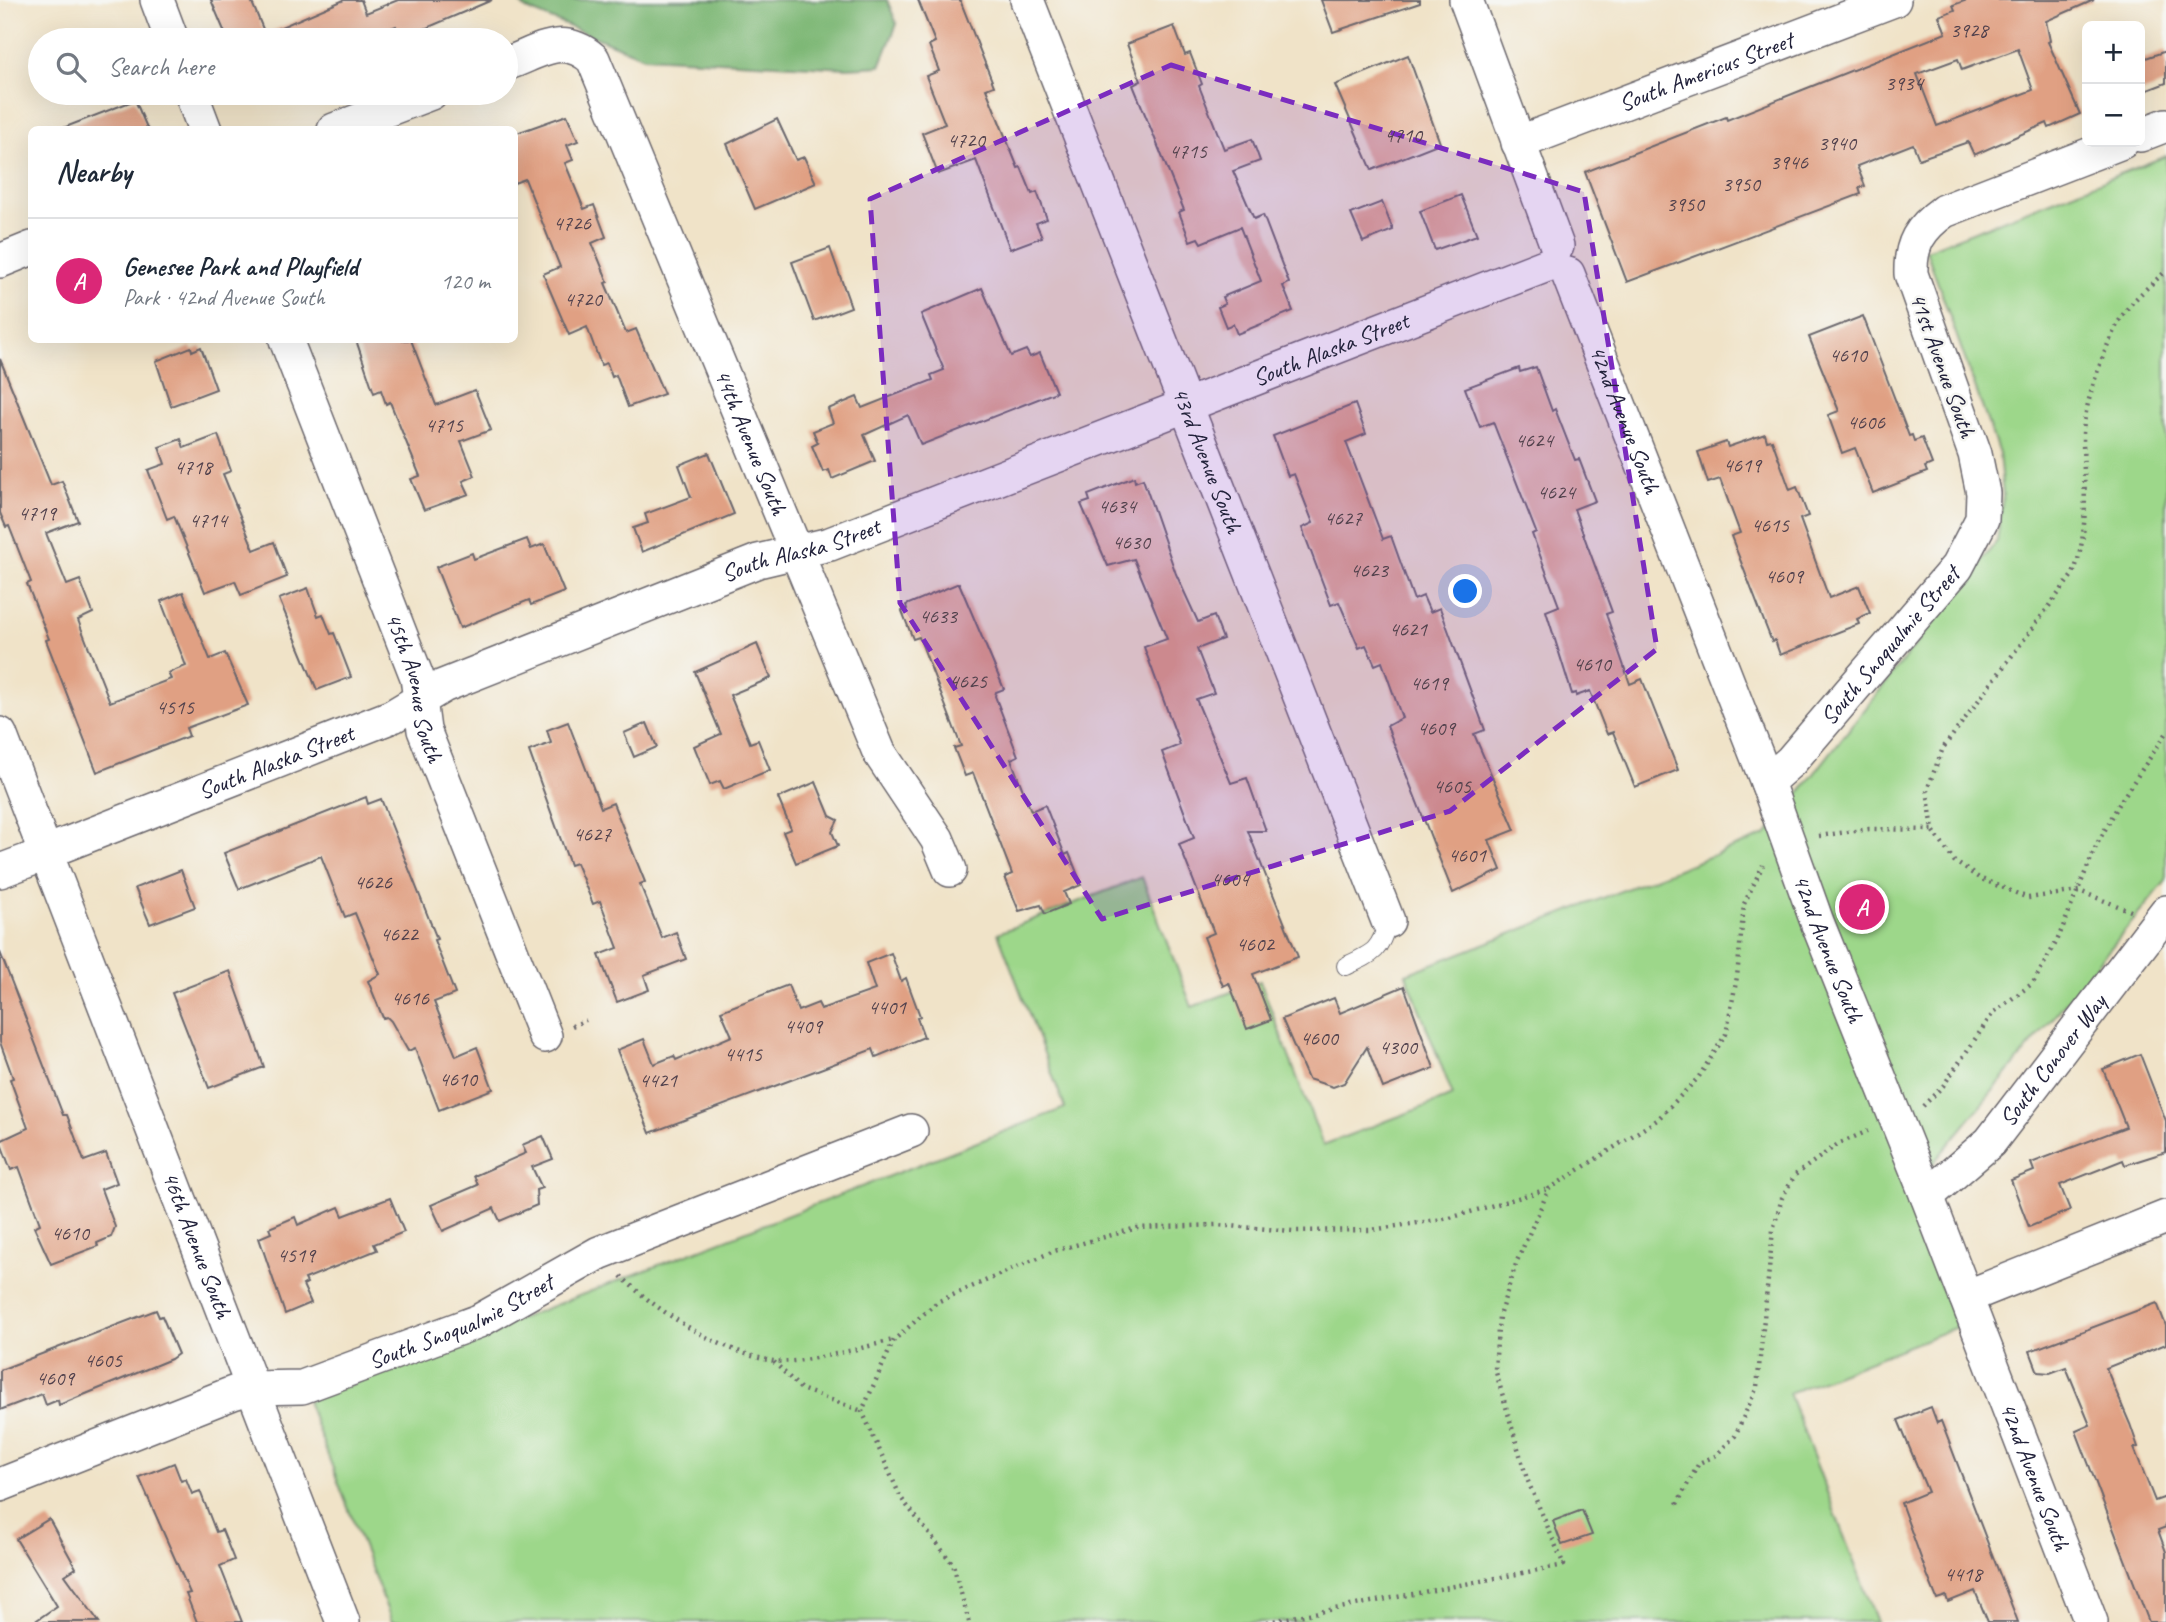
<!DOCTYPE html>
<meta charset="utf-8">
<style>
body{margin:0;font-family:Caveat,sans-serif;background:#f2f2f3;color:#1f2937}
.controls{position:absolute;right:21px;top:21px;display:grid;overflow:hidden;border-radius:10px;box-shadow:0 7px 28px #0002}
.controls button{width:63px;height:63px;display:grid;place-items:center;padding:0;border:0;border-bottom:2px solid #e0e1e3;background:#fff;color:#1f2937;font:35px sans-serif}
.you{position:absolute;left:1466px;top:592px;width:24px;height:24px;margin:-18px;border:5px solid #fff;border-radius:50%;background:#1a73e8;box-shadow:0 0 0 10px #1a73e833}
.badge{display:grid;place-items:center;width:46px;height:46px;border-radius:50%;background:#db2777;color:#fff;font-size:23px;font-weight:700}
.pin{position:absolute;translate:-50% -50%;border:4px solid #fff;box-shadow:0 2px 7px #0006}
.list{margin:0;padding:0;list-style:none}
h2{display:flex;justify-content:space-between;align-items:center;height:91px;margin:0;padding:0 28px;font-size:30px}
h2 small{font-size:23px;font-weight:400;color:#747a83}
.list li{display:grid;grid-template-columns:46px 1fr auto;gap:21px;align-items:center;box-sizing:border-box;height:126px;padding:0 28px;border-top:2px solid #e0e1e3}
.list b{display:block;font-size:26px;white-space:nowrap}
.list p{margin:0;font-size:23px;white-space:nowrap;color:#747a83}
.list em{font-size:23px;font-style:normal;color:#747a83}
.icon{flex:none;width:38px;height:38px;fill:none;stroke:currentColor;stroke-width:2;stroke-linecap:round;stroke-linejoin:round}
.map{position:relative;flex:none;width:2166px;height:1622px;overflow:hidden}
.search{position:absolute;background:#fff;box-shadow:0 7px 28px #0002;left:28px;top:28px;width:490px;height:77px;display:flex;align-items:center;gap:18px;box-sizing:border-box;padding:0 24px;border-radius:38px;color:#747a83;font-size:26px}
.panel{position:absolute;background:#fff;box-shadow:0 7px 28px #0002;left:28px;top:126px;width:490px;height:217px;border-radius:10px}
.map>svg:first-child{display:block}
</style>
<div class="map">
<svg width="2166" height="1622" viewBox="0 0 2166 1622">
<rect width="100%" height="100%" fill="#f6f6f2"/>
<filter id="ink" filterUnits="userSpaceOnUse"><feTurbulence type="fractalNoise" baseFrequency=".0143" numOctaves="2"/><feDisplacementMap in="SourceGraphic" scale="14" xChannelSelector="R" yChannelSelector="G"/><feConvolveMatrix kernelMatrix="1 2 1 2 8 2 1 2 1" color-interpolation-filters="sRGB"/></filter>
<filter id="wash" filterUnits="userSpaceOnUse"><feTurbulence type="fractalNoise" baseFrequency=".00686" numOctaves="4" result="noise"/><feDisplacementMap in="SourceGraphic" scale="28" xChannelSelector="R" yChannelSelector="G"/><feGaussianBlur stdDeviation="1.57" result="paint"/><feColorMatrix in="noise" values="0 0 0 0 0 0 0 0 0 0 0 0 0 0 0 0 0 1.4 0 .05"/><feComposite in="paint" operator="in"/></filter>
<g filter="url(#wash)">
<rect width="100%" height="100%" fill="#f0e3c8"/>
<!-- green -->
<polygon fill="#9dd78a" stroke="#607c62" stroke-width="2" points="2166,156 2166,881 1906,1196 1957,1327 1789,1393 1877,1622 392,1622 307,1401 1065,1108 998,933 1142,877 1192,1007 1260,981 1323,1145 1453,1096 1406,974 1766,835 1997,541 2003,495 1999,454 1926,250"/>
<!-- forest -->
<polygon fill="#7eb876" stroke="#506d58" stroke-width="2" points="516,0 887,0 897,24 880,66 847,68 644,57 526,9"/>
<g id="blocks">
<!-- building -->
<g fill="#e0a083" fill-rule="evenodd">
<polygon points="211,0 251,0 265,34 344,0 361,0 366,13 398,0 492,0 401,39 396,26 358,40 228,40"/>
<polygon points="918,0 960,0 994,86 986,89 1018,168 1021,167 1032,194 1037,192 1047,219 1036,223 1042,237 1010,249 976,160 938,174 922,133 945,124 926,76 939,71 929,45 935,42"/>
<polygon points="1321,0 1420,0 1420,3 1333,32"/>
<path d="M1967 0H2094L2046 21 2050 41 2048 42 2080 114 2049 128 2047 123 1974 155 1968 142 1919 159 1913 144 1857 166 1865 186 1859 188 1861 194 1627 282 1585 172 1726 117 1727 120 1946 33 1939 16 1955 10 1953 5ZM2018 49 2033 90 1937 126 1917 74 1958 59 1962 70Z"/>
<polygon points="1174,26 1185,55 1190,53 1202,84 1199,86 1224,149 1252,139 1260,161 1233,171 1254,219 1263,215 1289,283 1283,286 1293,311 1237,334 1233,324 1226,327 1218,307 1225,304 1222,297 1261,281 1240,227 1201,243 1198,238 1190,241 1179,212 1184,210 1133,85 1141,81 1127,44"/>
<polygon points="2166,51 2166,83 2140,93 2140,60"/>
<polygon points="1408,55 1440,143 1372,170 1335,85"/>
<polygon points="135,100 148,130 64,130 63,128"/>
<polygon points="567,115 578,141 567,145 573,160 565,163 584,209 594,205 606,237 592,243 608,282 605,283 626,333 636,329 664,394 628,407 616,375 612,377 607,363 601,365 587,327 569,335 543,274 560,267 525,179 514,183 514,134"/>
<polygon points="777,119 796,160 804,157 816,183 755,209 727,144"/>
<polygon points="1461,195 1477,235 1435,250 1420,211"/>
<polygon points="1382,202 1393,230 1363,242 1351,214"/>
<polygon points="830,248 851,307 814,321 792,262"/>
<polygon points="982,288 1011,356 1026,350 1030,357 1040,353 1056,392 921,445 908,415 864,435 875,461 832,479 829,470 823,472 812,446 818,443 813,431 833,423 828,409 857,397 862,408 933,380 931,375 944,370 921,314"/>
<polygon points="1863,316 1909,436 1912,435 1914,441 1922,438 1932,464 1925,467 1927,472 1873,493 1855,448 1842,453 1828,415 1839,411 1809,337"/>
<polygon points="356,340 411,340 436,405 475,390 491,430 461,441 475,476 463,481 469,494 424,510 411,479 420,476 390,402 386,404 381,390 374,393"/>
<polygon points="191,347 192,351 201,347 216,389 171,406 156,361"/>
<polygon points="0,359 51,485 62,481 78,521 46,533 67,585 80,580 93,613 78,620 110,702 171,679 168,673 186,666 161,601 183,592 210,659 225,653 248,705 186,728 189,736 97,772 46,640 49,639 27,584 31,582 9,526 6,527 0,513"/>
<polygon points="1536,367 1552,411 1555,409 1575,460 1579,459 1595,501 1574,509 1612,612 1606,614 1630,684 1642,679 1678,770 1635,787 1613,732 1607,734 1590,691 1576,696 1576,693 1572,694 1546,611 1559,606 1532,534 1536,532 1493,422 1480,427 1465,388 1519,368 1520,372"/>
<polygon points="1355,404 1366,434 1346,442 1383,539 1391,536 1414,600 1423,596 1430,612 1440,608 1485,730 1474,734 1515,830 1489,840 1501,870 1453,893 1387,726 1402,718 1382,662 1375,665 1366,645 1359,648 1339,602 1331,605 1302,528 1313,523 1294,474 1288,476 1273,436"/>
<polygon points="1765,434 1767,441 1772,440 1790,490 1797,487 1808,516 1800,519 1829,598 1859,586 1870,613 1857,619 1859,624 1780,655 1775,640 1772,642 1731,536 1740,533 1720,479 1708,483 1698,452 1726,442 1728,447"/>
<polygon points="218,435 231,471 223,474 254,550 274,542 287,577 241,595 235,581 205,592 174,516 167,519 148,470 165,464 159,447 181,439 184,448"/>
<polygon points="709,453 734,514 642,552 633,528 648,523 645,514 691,497 679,465"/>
<polygon points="1134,477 1135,482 1143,479 1176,574 1198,622 1214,616 1223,639 1197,649 1214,693 1196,699 1231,783 1247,778 1266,831 1248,831 1298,957 1253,974 1271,1020 1247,1029 1229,983 1223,986 1204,937 1214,933 1179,844 1194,838 1162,752 1180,745 1144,647 1167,639 1134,559 1108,566 1081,504 1090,501 1088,495"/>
<polygon points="527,539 531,549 544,544 564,592 531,605 529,600 460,628 436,567 472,553 474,559"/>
<polygon points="959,583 1004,689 996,692 995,696 1018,756 1011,759 1031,811 1045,805 1065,855 1069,853 1080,880 1081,885 1064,892 1069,904 1045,914 1041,905 1019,911 1005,877 1012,874 973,773 965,776 954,748 961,746 919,637 913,639 902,611 907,609 906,605"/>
<polygon points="308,588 318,616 323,614 331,634 334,633 351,677 317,690 279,599"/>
<polygon points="757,644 771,678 730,695 750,743 758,740 770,770 724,789 720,781 710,785 694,746 721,734 695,672"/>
<polygon points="568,722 601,808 613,803 645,882 640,884 662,938 676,932 686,959 644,975 649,990 617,1002 599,955 618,948 600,901 593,904 576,863 570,865 529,751 551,743 547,730"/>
<polygon points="647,723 657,747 634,757 624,733"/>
<polygon points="816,782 830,816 838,820 832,832 838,846 796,863 783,832 791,829 778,798"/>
<polygon points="366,797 368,804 381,799 437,939 434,940 455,994 434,1002 456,1056 477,1047 493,1089 439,1110 415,1048 408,1051 391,1021 387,1017 383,1018 368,981 380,974 355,913 345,917 321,856 239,889 224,853"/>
<polygon points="181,870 195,907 150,924 135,888"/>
<polygon points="0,952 63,1115 67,1115 84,1161 106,1153 117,1183 101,1189 115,1227 111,1237 97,1243 98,1246 51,1264 34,1227 40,1224 19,1167 11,1170 0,1141 28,1128 10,1079 13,1078 0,1042"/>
<polygon points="891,953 901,981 906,978 920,1016 917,1018 924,1037 876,1057 873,1049 650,1133 617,1050 644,1039 654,1064 674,1056 676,1060 732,1036 721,1011 788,985 798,1011 818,1003 821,1009 875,990 866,963"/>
<polygon points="230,971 264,1067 209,1088 172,993"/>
<polygon points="1404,986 1434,1068 1383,1088 1367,1047 1344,1083 1333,1087 1308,1079 1282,1019 1334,998 1340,1013"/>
<polygon points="2140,1054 2166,1121 2166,1152 2125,1165 2123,1160 2060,1185 2070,1210 2029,1227 2011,1180 2034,1171 2031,1163 2126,1127 2103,1069"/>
<polygon points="543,1136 553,1159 532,1167 542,1188 536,1190 537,1205 500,1221 494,1208 443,1231 431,1205 478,1185 474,1176 526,1153 522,1145"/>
<polygon points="390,1198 404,1232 374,1244 377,1250 305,1279 307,1283 303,1285 311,1303 285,1314 259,1238 271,1233 269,1228 295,1217 298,1225 339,1207 343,1216"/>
<polygon points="2157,1303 2166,1326 2166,1344 2106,1368 2130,1424 2138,1447 2134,1448 2155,1501 2166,1497 2166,1527 2158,1530 2166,1552 2166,1622 2149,1622 2076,1431 2090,1425 2066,1367 2050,1373 2038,1372 2030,1351"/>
<polygon points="156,1310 159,1317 162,1316 178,1354 171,1359 59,1405 58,1400 46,1405 42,1394 0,1410 0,1370"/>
<polygon points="1931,1407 1937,1423 1941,1421 2018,1622 1988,1622 1975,1591 1948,1602 1946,1596 1937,1599 1925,1569 1901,1503 1928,1492 1898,1420"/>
<polygon points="174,1463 181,1481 186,1479 192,1494 200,1491 216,1532 222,1530 234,1560 220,1566 242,1622 197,1622 186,1594 190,1593 139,1477"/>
<polygon points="1582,1510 1592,1535 1562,1545 1553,1521"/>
<polygon points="49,1519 76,1568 65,1575 99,1622 34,1622 57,1606 16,1539"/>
</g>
</g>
</g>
<g filter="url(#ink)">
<use href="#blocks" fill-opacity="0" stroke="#6a666c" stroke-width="2"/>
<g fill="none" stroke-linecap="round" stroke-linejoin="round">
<defs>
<path id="service" d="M1346 966C1374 953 1380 951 1388 921"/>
<g id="minor">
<polyline points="157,0 172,40"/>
<path id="s1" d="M1027 0 1388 921"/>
<polyline points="1466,0 1557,246"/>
<path id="s2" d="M506 64C540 52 562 32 593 59L879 752 937 839 950 870"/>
<polyline points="191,93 205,130"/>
<polyline points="334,130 431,93"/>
<polyline points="2140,135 2166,125"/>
<path id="s3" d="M1518 143 1894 0"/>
<polyline points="0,261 32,248"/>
<path id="s4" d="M1568 274 1767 782 1817 922 1927 1196 2091 1622"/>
<path id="s5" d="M286 340 417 677 424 730 545 1036"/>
<polyline points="0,734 40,838"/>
<path id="s6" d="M1767 782 1791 761 1957 567 1982 519 1983 493 1975 454 1911 274C1910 244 1920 228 1944 211L2122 142"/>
<path id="s7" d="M59 847 393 716 443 686 758 561 830 544 1547 265"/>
<path id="s8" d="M51 866 343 1622"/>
<polyline points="0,871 32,859"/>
<path id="s9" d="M1927 1196 1990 1142 2166 912"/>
<polyline points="1966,1297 2166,1217"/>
<path id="s10" d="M0 1485 233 1393 250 1388 302 1387 479 1321 599 1253 911 1131"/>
</g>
</defs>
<!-- service casing -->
<use href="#service" stroke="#6a666c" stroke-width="20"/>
<!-- minor casing -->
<use href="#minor" stroke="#6a666c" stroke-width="36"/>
<!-- path -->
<g stroke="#6a666c" stroke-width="4.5" stroke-dasharray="2 5" stroke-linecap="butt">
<polyline points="1819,836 1869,829 1933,830"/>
<path d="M2131 911 2079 891 2028 898 1979 878 1954 861 1933 830 1927 790 1943 748 2073 574C2091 529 2083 483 2083 435 2083 406 2109 331 2127 309 2138 295 2153 283 2166 271"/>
<polyline points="572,1026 586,1020"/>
<polyline points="1923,1106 1943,1086 1993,1013 2033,983 2057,941 2097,844 2122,799 2166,734"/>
<path d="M621 1276C657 1312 721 1352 773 1361 801 1365 864 1347 893 1340"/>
<polyline points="774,1362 801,1389 862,1411"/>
<polyline points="1677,1504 1699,1463 1715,1456 1735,1436 1757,1387 1773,1230 1782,1198 1795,1175 1838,1144 1868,1131"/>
<polyline points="969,1622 953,1564 901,1498 862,1411 894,1340 937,1302 1054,1251 1137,1228 1216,1225 1293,1231 1371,1230 1450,1218 1548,1189"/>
<polyline points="1267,1622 1564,1565 1527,1479 1495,1369 1499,1316 1517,1261 1549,1189 1657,1120 1698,1078 1726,1034 1737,977 1744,904 1763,865"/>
</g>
<!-- service -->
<use href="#service" stroke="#fff" stroke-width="18"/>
<!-- minor -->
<use href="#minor" stroke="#fff" stroke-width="33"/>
</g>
</g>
<!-- marked area -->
<path fill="#7b2cbf" fill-opacity="0.2" stroke="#7b2cbf" stroke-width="5" stroke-dasharray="14 9" stroke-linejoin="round" d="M1171 65 1584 192 1657 649 1450 811 1102 919 900 603 870 199Z"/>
<g text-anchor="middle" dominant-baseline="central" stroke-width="5" stroke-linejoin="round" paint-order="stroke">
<!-- number labels -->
<g font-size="21" fill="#52424d">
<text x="1969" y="30">3928</text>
<text x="1904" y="83">3934</text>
<text x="1403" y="135">4710</text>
<text x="966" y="140">4720</text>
<text x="1837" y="143">3940</text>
<text x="1188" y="151">4715</text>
<text x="1789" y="162">3946</text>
<text x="1741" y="184">3950</text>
<text x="1685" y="204">3950</text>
<text x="572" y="223">4726</text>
<text x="583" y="299">4720</text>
<text x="1848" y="355">4610</text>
<text x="1866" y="422">4606</text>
<text x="444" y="425">4715</text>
<text x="1534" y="440">4624</text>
<text x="1742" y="465">4619</text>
<text x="193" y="467">4718</text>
<text x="1556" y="492">4624</text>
<text x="1117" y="506">4634</text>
<text x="37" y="513">4719</text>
<text x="1343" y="518">4627</text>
<text x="208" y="520">4714</text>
<text x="1770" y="525">4615</text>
<text x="1131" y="542">4630</text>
<text x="1369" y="570">4623</text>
<text x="1784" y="576">4609</text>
<text x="938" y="616">4633</text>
<text x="1408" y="629">4621</text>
<text x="1592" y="664">4610</text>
<text x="968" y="681">4625</text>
<text x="1429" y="683">4619</text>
<text x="175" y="707">4515</text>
<text x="1436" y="728">4609</text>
<text x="1452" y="786">4605</text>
<text x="592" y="834">4627</text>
<text x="1467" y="855">4601</text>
<text x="1230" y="879">4604</text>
<text x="373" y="882">4626</text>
<text x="399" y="934">4622</text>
<text x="1255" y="944">4602</text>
<text x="410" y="998">4616</text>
<text x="887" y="1007">4401</text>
<text x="803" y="1026">4409</text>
<text x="1319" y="1038">4600</text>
<text x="1398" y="1047">4300</text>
<text x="743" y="1054">4415</text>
<text x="458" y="1079">4610</text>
<text x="658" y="1080">4421</text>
<text x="70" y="1233">4610</text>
<text x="296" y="1255">4519</text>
<text x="103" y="1360">4605</text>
<text x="55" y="1378">4609</text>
<text x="1963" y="1574">4418</text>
</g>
<!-- street labels -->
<g font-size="24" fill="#22223b" stroke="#f6f6f2">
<text stroke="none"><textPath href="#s3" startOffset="201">South Americus Street</textPath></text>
<text stroke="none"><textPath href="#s7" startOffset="1367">South Alaska Street</textPath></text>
<text transform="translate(1943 365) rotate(70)">41st Avenue South</text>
<text stroke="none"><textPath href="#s4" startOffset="156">42nd Avenue South</textPath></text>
<text stroke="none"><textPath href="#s2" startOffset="508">44th Avenue South</textPath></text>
<text stroke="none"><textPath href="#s1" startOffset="494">43rd Avenue South</textPath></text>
<text stroke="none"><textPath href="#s7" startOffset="800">South Alaska Street</textPath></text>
<text stroke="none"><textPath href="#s6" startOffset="184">South Snoqualmie Street</textPath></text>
<text stroke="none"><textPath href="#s5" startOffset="371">45th Avenue South</textPath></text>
<text stroke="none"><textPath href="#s7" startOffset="233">South Alaska Street</textPath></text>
<text stroke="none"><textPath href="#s4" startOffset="723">42nd Avenue South</textPath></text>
<text stroke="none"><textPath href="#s9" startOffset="186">South Conover Way</textPath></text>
<text stroke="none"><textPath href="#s8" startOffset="406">46th Avenue South</textPath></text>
<text stroke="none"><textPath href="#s10" startOffset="492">South Snoqualmie Street</textPath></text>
<text stroke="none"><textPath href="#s4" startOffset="1290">42nd Avenue South</textPath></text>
</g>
</g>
</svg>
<div class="controls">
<button>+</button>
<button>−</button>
</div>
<div class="you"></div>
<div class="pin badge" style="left:1862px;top:907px">A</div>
<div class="search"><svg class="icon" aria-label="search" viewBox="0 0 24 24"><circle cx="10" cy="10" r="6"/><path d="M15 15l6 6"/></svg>Search here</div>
<section class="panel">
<h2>Nearby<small></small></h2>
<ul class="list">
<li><span class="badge">A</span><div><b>Genesee Park and Playfield</b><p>Park · 42nd Avenue South</p></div><em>120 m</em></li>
</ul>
</section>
</div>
